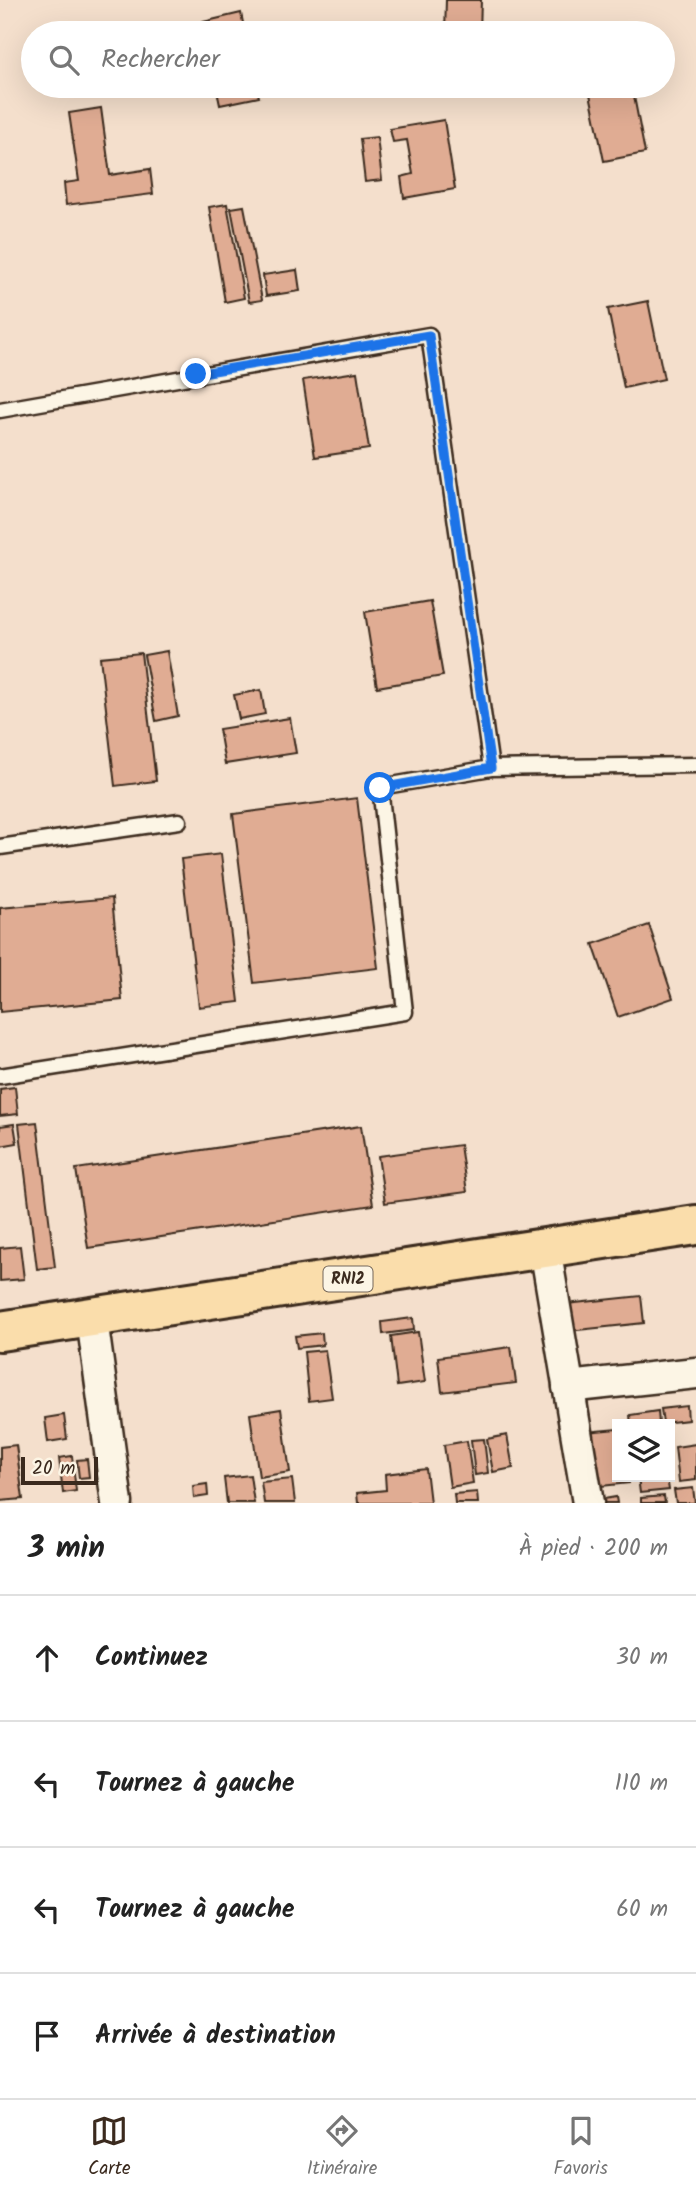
<!DOCTYPE html>
<html lang="fr">
<meta charset="utf-8">
<style>
body{margin:0;font-family:Kalam,sans-serif;background:#f6f6f6;color:#222}
.controls{position:absolute;right:21px;bottom:21px;display:grid;overflow:hidden;border-radius:0px;box-shadow:0 7px 28px #0002}
.controls button{width:63px;height:63px;display:grid;place-items:center;padding:0;border:0;border-bottom:2px solid #e0e0e0;background:#fff;color:#222;font:35px sans-serif}
.scale{position:absolute;left:21px;bottom:18px;width:77px;box-sizing:border-box;padding-left:7px;border:4px solid #3b2a1e;border-top:0;font-size:19px;line-height:24px;white-space:nowrap;color:#3b2a1e;-webkit-text-stroke:5px #fcf5e5;paint-order:stroke}
.stop{position:absolute;width:21px;height:21px;margin:-16px;border:5px solid #1a73e8;border-radius:50%;background:#fff}
.stop.end{background:#1a73e8;border-color:#fff;box-shadow:0 2px 7px #0008}
.list{margin:0;padding:0;list-style:none}
h2{display:flex;justify-content:space-between;align-items:center;height:91px;margin:0;padding:0 28px;font-size:30px}
h2 small{font-size:23px;font-weight:400;color:#767676}
.list li{display:grid;grid-template-columns:46px 1fr auto;gap:21px;align-items:center;box-sizing:border-box;height:126px;padding:0 28px;border-top:2px solid #e0e0e0}
.list b{display:block;font-size:26px;white-space:nowrap}
.list em{font-size:23px;font-style:normal;color:#767676}
.icon{flex:none;width:38px;height:38px;fill:none;stroke:currentColor;stroke-width:2;stroke-linecap:round;stroke-linejoin:round}
.map{position:relative;flex:none;width:696px;height:1503px;overflow:hidden}
.search{position:absolute;background:#fff;box-shadow:0 7px 28px #0002;left:21px;right:21px;top:21px;height:77px;display:flex;align-items:center;gap:18px;box-sizing:border-box;padding:0 24px;border-radius:38px;color:#767676;font-size:26px}
.sheet{height:595px;background:#fff}
nav{display:flex;justify-content:space-around;align-items:center;box-sizing:border-box;height:98px;border-top:2px solid #e0e0e0;background:#fff;font-size:19px;color:#767676}
nav a{display:grid;justify-items:center;gap:4px}
nav .on{color:#3b2a1e}
.map>svg:first-child{display:block}
</style>
<div class="map">
<svg width="696" height="1503" viewBox="0 0 696 1503">
<rect width="100%" height="100%" fill="#f4dfcc"/>
<filter id="ink" filterUnits="userSpaceOnUse"><feTurbulence type="fractalNoise" baseFrequency=".0143" numOctaves="2"/><feDisplacementMap in="SourceGraphic" scale="14" xChannelSelector="R" yChannelSelector="G"/><feConvolveMatrix kernelMatrix="1 2 1 2 8 2 1 2 1" color-interpolation-filters="sRGB"/></filter>
<g filter="url(#ink)">
<!-- building -->
<g fill="#e0ac93" stroke="#3b2a1e" stroke-width="2">
<polygon points="446,0 481,0 480,33 445,33"/>
<polygon points="241,13 245,33 205,33 203,22"/>
<polygon points="216,86 256,86 259,97 220,105"/>
<polygon points="606,86 632,86 645,153 604,161 589,89"/>
<polygon points="101,108 110,175 150,169 153,194 66,205 64,183 79,181 69,113"/>
<polygon points="444,120 455,189 404,198 401,177 413,174 407,140 393,142 390,129"/>
<polygon points="377,137 382,180 365,182 360,139"/>
<polygon points="227,204 244,298 225,302 209,207"/>
<polygon points="244,206 262,300 249,302 231,208"/>
<polygon points="297,270 300,291 266,296 263,275"/>
<polygon points="648,301 664,379 624,388 608,309"/>
<polygon points="357,372 369,449 315,457 303,380"/>
<polygon points="430,601 443,676 377,687 365,612"/>
<polygon points="167,651 178,716 156,721 144,655"/>
<polygon points="141,653 156,781 115,786 100,657"/>
<polygon points="261,690 265,714 239,719 234,695"/>
<polygon points="290,718 296,753 225,764 219,729"/>
<polygon points="357,798 378,968 254,983 233,814"/>
<polygon points="221,854 239,1002 199,1007 181,859"/>
<polygon points="112,898 122,1000 0,1012 0,908"/>
<polygon points="649,925 673,998 618,1017 593,944"/>
<polygon points="15,1087 18,1114 0,1116 0,1089"/>
<polygon points="37,1122 55,1267 37,1269 19,1124"/>
<polygon points="14,1124 17,1143 0,1146 0,1126"/>
<polygon points="361,1126 373,1205 88,1248 76,1169"/>
<polygon points="460,1145 467,1192 385,1203 378,1156"/>
<polygon points="20,1246 24,1279 0,1281 0,1248"/>
<polygon points="641,1296 644,1323 569,1331 566,1304"/>
<polygon points="413,1318 414,1330 383,1334 382,1322"/>
<polygon points="418,1332 425,1382 397,1386 391,1336"/>
<polygon points="322,1333 323,1345 297,1348 295,1336"/>
<polygon points="511,1347 516,1383 442,1392 438,1357"/>
<polygon points="325,1350 332,1398 309,1401 304,1352"/>
<polygon points="687,1406 688,1420 663,1423 661,1409"/>
<polygon points="281,1409 290,1472 259,1477 250,1414"/>
<polygon points="658,1411 659,1424 631,1424 630,1415"/>
<polygon points="64,1415 67,1439 48,1442 45,1418"/>
<polygon points="617,1429 617,1477 629,1477 629,1483 592,1487 586,1432"/>
<polygon points="507,1435 513,1468 493,1472 487,1439"/>
<polygon points="484,1439 488,1473 475,1475 471,1440"/>
<polygon points="467,1441 473,1483 450,1487 444,1445"/>
<polygon points="696,1444 696,1480 679,1482 675,1447"/>
<polygon points="16,1445 23,1499 0,1501 0,1447"/>
<polygon points="72,1456 76,1491 63,1493 59,1458"/>
<polygon points="87,1459 89,1477 79,1478 77,1460"/>
<polygon points="426,1469 430,1503 358,1503 357,1493 386,1490 385,1474"/>
<polygon points="250,1475 254,1503 227,1503 224,1478"/>
<polygon points="638,1477 667,1477 669,1490 640,1493"/>
<polygon points="292,1479 295,1503 264,1503 261,1482"/>
<polygon points="207,1484 208,1496 194,1498 193,1486"/>
<polygon points="693,1488 695,1503 676,1503 674,1490"/>
<polygon points="477,1492 478,1503 455,1503 454,1494"/>
<polygon points="664,1496 665,1503 641,1503 641,1498"/>
<polygon points="616,1497 617,1503 592,1503 592,1501"/>
</g>
<g fill="none" stroke-linecap="round" stroke-linejoin="round">
<defs>
<g id="service">
<polyline points="0,410 429,335 491,768"/>
<polyline points="0,847 179,821"/>
<polyline points="0,1076 405,1012 380,787 491,768 696,765"/>
</g>
<g id="minor">
<polyline points="545,1248 588,1503"/>
<polyline points="92,1319 117,1503"/>
<polyline points="568,1387 696,1373"/>
</g>
<polyline id="primary" points="0,1331 696,1225"/>
</defs>
<!-- service casing -->
<use href="#service" stroke="#3b2a1e" stroke-width="19"/>
<!-- minor casing -->
<use href="#minor" stroke="#3b2a1e" stroke-width="35"/>
<!-- primary casing -->
<use href="#primary" stroke="#3b2a1e" stroke-width="44"/>
<!-- service -->
<use href="#service" stroke="#fcf5e5" stroke-width="14"/>
<!-- minor -->
<use href="#minor" stroke="#fcf5e5" stroke-width="30"/>
<!-- primary -->
<use href="#primary" stroke="#faddab" stroke-width="38"/>
</g>
</g>
<g fill="none" stroke-linecap="round" stroke-linejoin="round" filter="url(#ink)">
<!-- route -->
<polyline stroke="#1a73e8" stroke-width="9" points="196,374 429,335 491,768 380,788"/>
</g>
<g text-anchor="middle" dominant-baseline="central" stroke-width="5" stroke-linejoin="round" paint-order="stroke">
<!-- shield labels -->
<rect fill="#fcf5e5" stroke="#75675a" stroke-width="2" x="323.5" y="1266.5" width="49" height="25" rx="5"/>
<g font-size="16" font-weight="bold" fill="#3b2a1e">
<text x="348" y="1279">RN12</text>
</g>
</g>
</svg>
<div class="controls">
<button><svg class="icon" aria-label="layers" viewBox="0 0 24 24"><path d="M12 4l9 5-9 5-9-5zM3 14l9 5 9-5"/></svg></button>
</div>
<div class="scale">20 m</div>
<div class="stop" style="left:380px;top:788px"></div>
<div class="stop end" style="left:196px;top:374px"></div>
<div class="search"><svg class="icon" aria-label="search" viewBox="0 0 24 24"><circle cx="10" cy="10" r="6"/><path d="M15 15l6 6"/></svg>Rechercher</div>
</div>
<section class="sheet">
<h2>3 min<small>À pied · 200 m</small></h2>
<ul class="list">
<li><svg class="icon" aria-label="ahead" viewBox="0 0 24 24"><path d="M12 20V5M6 11l6-6 6 6"/></svg><div><b>Continuez</b></div><em>30 m</em></li>
<li><svg class="icon" aria-label="left" viewBox="0 0 24 24"><path d="M17 20v-9H6M10 6l-5 5 5 5"/></svg><div><b>Tournez à gauche</b></div><em>110 m</em></li>
<li><svg class="icon" aria-label="left" viewBox="0 0 24 24"><path d="M17 20v-9H6M10 6l-5 5 5 5"/></svg><div><b>Tournez à gauche</b></div><em>60 m</em></li>
<li><svg class="icon" aria-label="arrive" viewBox="0 0 24 24"><path d="M6 21V4h12l-3 4 3 4H6"/></svg><div><b>Arrivée à destination</b></div></li>
</ul>
</section>
<nav>
<a class="on"><svg class="icon" aria-label="map" viewBox="0 0 24 24"><path d="M3 6l6-2 6 2 6-2v14l-6 2-6-2-6 2zM9 4v14M15 6v14"/></svg>Carte</a>
<a><svg class="icon" aria-label="directions" viewBox="0 0 24 24"><path d="M12 3l9 9-9 9-9-9zM9 14v-3h6M13 9l2 2-2 2"/></svg>Itinéraire</a>
<a><svg class="icon" aria-label="saved" viewBox="0 0 24 24"><path d="M7 4h10v16l-5-4-5 4z"/></svg>Favoris</a>
</nav>
